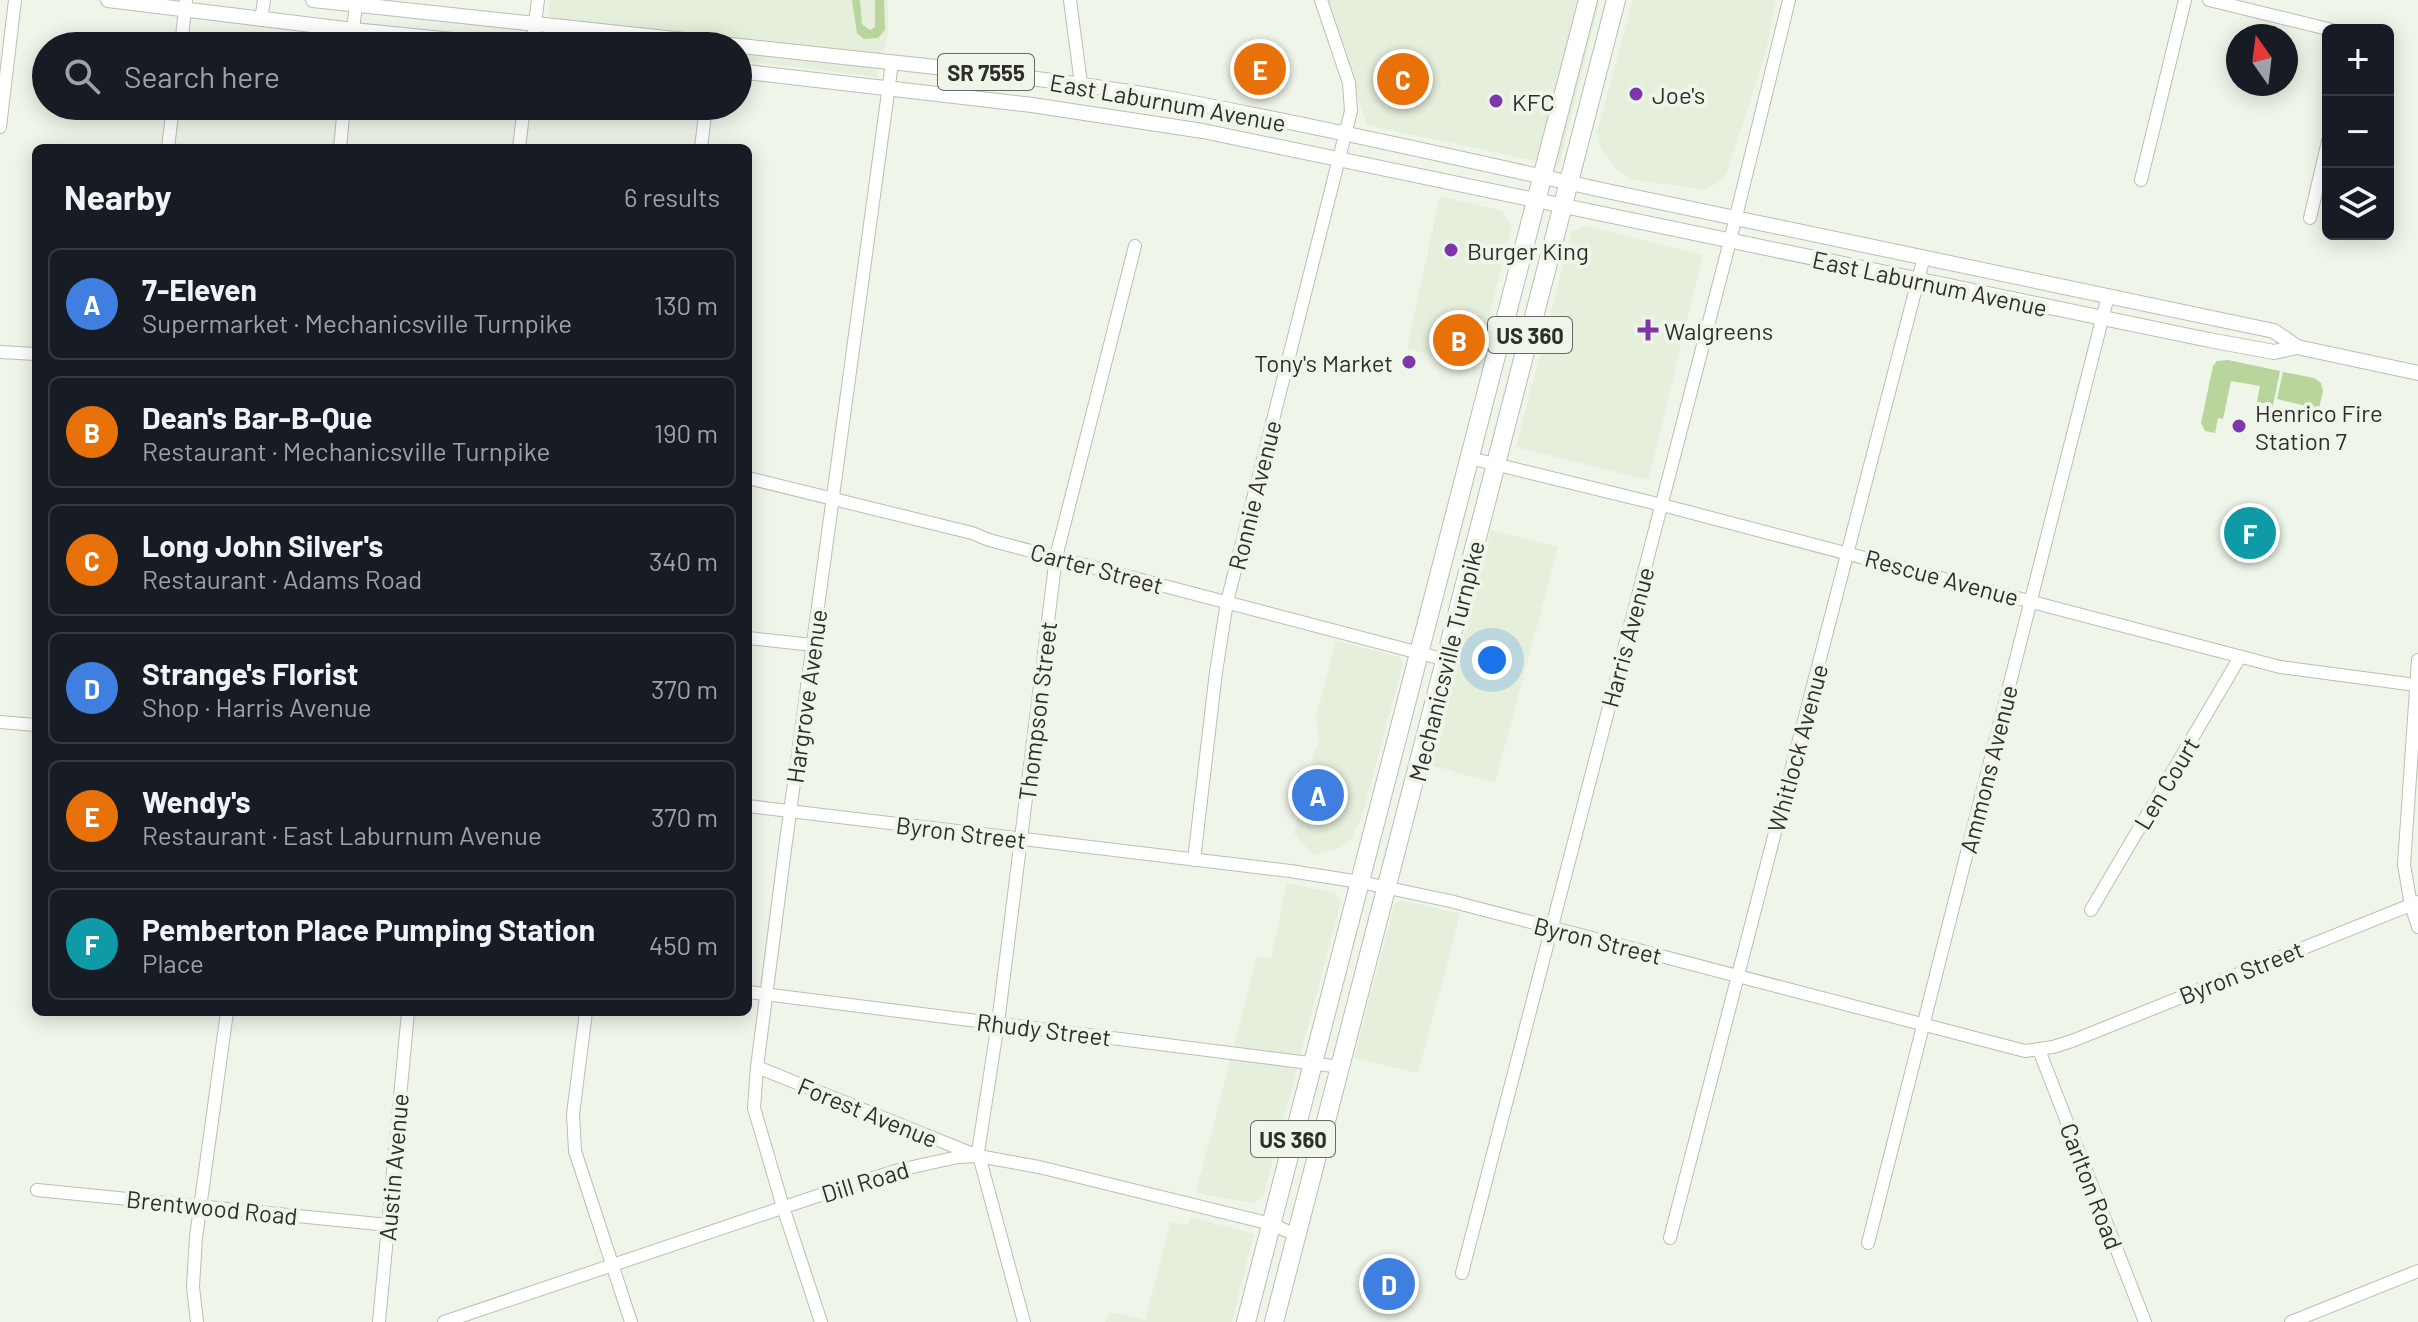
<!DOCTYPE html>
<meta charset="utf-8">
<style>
body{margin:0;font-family:Barlow,sans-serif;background:#242831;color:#f1f3f6}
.controls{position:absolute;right:24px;top:24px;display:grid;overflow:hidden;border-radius:12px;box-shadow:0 4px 20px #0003}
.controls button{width:72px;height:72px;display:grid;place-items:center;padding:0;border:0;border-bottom:2px solid #363941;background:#171b24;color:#f1f3f6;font:40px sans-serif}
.compass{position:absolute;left:2226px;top:24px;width:72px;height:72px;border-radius:50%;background:#171b24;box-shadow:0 4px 20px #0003;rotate:346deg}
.you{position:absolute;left:1492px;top:660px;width:28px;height:28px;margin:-20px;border:6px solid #fff;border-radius:50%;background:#1a73e8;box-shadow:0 0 0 12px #1a73e833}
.badge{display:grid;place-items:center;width:52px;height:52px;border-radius:50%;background:#8c9099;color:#fff;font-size:26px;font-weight:700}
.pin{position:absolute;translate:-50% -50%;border:4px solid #fff;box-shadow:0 2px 8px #0006}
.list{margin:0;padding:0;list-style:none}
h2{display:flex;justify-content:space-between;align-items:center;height:104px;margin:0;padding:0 32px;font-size:34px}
h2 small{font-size:26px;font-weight:400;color:#9ea1a6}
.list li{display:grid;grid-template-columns:52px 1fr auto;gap:24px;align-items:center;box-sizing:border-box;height:112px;margin:0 16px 16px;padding:0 16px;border:2px solid #363941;border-radius:12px}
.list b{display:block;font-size:30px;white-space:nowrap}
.list p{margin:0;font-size:26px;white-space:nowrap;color:#9ea1a6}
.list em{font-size:26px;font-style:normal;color:#9ea1a6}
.icon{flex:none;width:44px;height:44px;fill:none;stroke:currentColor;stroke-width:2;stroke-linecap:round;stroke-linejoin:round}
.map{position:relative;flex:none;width:2418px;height:1322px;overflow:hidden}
.search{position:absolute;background:#171b24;box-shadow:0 4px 20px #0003;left:32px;top:32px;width:720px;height:88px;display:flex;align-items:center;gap:20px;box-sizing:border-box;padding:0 28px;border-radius:44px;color:#9ea1a6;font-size:30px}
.panel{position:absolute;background:#171b24;box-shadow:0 4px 20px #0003;left:32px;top:144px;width:720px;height:872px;border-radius:12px}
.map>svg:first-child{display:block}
</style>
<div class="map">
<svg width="2418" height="1322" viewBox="0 0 2418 1322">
<rect width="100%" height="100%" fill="#eff5e9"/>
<!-- built -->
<g fill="#e5efdb">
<polygon points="549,0 888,0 888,33 877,77 738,60 738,46 624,46 550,37"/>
<polygon points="1326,0 1600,0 1559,166 1367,125"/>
<polygon points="1633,0 1776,0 1766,51 1727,173 1716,184 1705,190 1631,179 1617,169 1601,149 1597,132"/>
<polygon points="1440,196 1502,211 1512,225 1476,369 1407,348"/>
<polygon points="1587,226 1703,255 1648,480 1516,447 1572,231"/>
<polygon points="1491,530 1558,547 1495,783 1431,765"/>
<polygon points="1336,641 1400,657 1403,664 1363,812 1352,838 1339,848 1313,855 1294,833 1314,754 1319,743 1316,717"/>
<polygon points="1287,883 1334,893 1341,901 1263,1197 1253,1203 1196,1193 1257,956 1271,959"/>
<polygon points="1403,900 1460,914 1418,1073 1354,1058 1395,903"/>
<polygon points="1191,1217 1254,1234 1232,1322 1105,1322 1109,1312 1145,1320 1171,1222 1188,1225"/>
</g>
<!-- green -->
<g fill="#b8d59c">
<polygon points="852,0 860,0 862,24 870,30 875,27 875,0 884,0 885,30 878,38 864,39 857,33"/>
<polygon points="2228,360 2280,371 2271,415 2264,414 2267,404 2257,402 2260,386 2231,381 2223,419 2218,418 2215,433 2205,431 2201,423 2213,366 2217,361"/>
<polygon points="2283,372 2314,378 2321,383 2323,391 2317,418 2306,418 2306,406 2277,399"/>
<polygon points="2270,436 2305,443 2303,451 2268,443"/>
</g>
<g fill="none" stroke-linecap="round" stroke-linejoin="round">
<defs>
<g id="minor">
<polyline points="1070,0 1081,84"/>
<polyline points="2209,0 2332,30"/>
<polyline points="261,20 264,0"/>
<polyline points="181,46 186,0"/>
<polyline points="351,46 356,5"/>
<polyline points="532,46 538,0"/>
<polyline points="0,127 15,0"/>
<polyline points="168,148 173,106"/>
<polyline points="340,148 344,106"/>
<polyline points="519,148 524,106"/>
<polyline points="701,148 706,106"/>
<polyline points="2141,180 2185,0"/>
<polyline points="2310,218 2328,141"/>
<polyline points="0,352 36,354"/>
<polyline points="1470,458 1662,505 2280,667 2416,685"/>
<polyline points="748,478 972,533 989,540 1446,660"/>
<polyline points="748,638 813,645"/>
<polyline points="2418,660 2404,865 2411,905 2418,927"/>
<polyline points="0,722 36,725"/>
<polyline points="748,806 1290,871 1360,882 1450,901 2025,1051 2053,1047 2072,1041 2418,902"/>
<polyline points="1194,860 1216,672 1227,602 1351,111 1349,83 1321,0"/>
<polyline points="2091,910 2240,657"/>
<polyline points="748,992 1341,1067"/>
<polyline points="586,1012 573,1114 575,1151 631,1322"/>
<polyline points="2039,1050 2145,1322"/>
<polyline points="757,1067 973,1154"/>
<polyline points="37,1190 388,1225"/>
<polyline points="1670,1238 1924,257"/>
<polyline points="1868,1243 2108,296"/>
<polyline points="1462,1273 1730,241 1789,0"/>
<polyline points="197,1322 193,1287 196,1237 227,1012"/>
<polyline points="379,1322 408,1012"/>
<polyline points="444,1322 829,1192 899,1170 958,1157 978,1156 1039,1167 1271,1224 1296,1235"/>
<polyline points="821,1322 783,1207 754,1108 757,1067 785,849 892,63"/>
<polyline points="1024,1322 978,1152 998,1023 1056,557 1135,246"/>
<polyline points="2291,1322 2418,1271"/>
</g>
<g id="major">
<polyline points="108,0 353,30 512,46"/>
<path d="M313 0 973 71C1039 79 1106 87 1172 99 1316 126 1459 158 1602 190L2274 331 2297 347 2418 373"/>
<polyline points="738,71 1032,105 1203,131 2209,340 2274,352 2297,347"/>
</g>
<g id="highway">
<polyline points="1246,1322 1588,0"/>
<polyline points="1274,1322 1616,0"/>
</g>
</defs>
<!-- minor casing -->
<use href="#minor" stroke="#b9bfb3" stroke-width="14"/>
<!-- major casing -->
<use href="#major" stroke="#b9bfb3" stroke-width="16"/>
<!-- highway casing -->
<use href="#highway" stroke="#b9bfb3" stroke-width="20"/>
<!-- minor -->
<use href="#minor" stroke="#fff" stroke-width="12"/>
<!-- major -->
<use href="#major" stroke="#fff" stroke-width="14"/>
<!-- highway -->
<use href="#highway" stroke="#fff" stroke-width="18"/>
</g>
<!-- markers -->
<g fill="#7e37aa" stroke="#eff5e9" stroke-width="3">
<circle cx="1636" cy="94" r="8"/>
<circle cx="1496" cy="101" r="8"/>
<circle cx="1451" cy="250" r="8"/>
<path d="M1644 318h8v8h8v8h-8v8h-8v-8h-8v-8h8z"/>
<circle cx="1409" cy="362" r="8"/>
<circle cx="2239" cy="426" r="8"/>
</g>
<g text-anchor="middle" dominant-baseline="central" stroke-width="8" stroke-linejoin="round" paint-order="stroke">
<!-- shield labels -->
<g fill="#eff5e9" stroke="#676a64" stroke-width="2">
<rect x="938" y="54" width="96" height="36" rx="6"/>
<rect x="1488" y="317" width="84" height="36" rx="6"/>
<rect x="1251" y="1121" width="84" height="36" rx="6"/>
</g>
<g font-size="22" font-weight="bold" fill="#2d2f2b">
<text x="986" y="72">SR 7555</text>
<text x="1530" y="335">US 360</text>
<text x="1293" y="1139">US 360</text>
</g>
<!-- poi labels -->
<g font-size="24" fill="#2d2f2b" stroke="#eff5e9" text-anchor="start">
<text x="1652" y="94">Joe's</text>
<text x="1512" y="101">KFC</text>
<text x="1467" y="250">Burger King</text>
<text x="1664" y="330">Walgreens</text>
<text x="1393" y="362" text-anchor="end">Tony's Market</text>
<text x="2255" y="412">Henrico Fire<tspan x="2255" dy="28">Station 7</tspan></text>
</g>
<!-- street labels -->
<g font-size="24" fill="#2d2f2b" stroke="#eff5e9">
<text transform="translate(1168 102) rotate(10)">East Laburnum Avenue</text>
<text transform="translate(1930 283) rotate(12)">East Laburnum Avenue</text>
<text transform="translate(1254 495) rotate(-76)">Ronnie Avenue</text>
<text transform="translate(1097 568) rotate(15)">Carter Street</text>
<text transform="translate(1942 577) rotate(15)">Rescue Avenue</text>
<text transform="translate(1627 637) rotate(-75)">Harris Avenue</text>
<text transform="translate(1446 661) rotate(-76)">Mechanicsville Turnpike</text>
<text transform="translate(806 696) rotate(-82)">Hargrove Avenue</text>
<text transform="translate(1037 711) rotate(-83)">Thompson Street</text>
<text transform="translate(1797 748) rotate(-75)">Whitlock Avenue</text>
<text transform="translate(1988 769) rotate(-76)">Ammons Avenue</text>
<text transform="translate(2166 783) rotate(-59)">Len Court</text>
<text transform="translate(961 832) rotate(7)">Byron Street</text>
<text transform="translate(1598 940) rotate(14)">Byron Street</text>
<text transform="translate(2241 972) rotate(-22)">Byron Street</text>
<text transform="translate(1044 1029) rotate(7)">Rhudy Street</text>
<text transform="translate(868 1112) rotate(22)">Forest Avenue</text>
<text transform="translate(393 1167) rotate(-85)">Austin Avenue</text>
<text transform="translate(865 1181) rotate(-17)">Dill Road</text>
<text transform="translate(2092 1186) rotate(69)">Carlton Road</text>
<text transform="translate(212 1207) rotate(6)">Brentwood Road</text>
</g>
</g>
</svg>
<div class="controls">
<button>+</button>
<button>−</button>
<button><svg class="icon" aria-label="layers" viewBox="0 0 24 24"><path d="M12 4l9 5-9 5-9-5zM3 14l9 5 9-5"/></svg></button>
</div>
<svg class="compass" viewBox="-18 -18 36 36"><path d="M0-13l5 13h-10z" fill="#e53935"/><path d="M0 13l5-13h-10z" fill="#9ea1a6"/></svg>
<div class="you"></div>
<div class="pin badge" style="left:1318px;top:795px;background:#3f7fe0">A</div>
<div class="pin badge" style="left:1459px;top:340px;background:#e8710a">B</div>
<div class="pin badge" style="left:1403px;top:79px;background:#e8710a">C</div>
<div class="pin badge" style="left:1389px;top:1284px;background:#3f7fe0">D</div>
<div class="pin badge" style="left:1260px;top:69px;background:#e8710a">E</div>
<div class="pin badge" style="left:2250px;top:533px;background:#0f9aa8">F</div>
<div class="search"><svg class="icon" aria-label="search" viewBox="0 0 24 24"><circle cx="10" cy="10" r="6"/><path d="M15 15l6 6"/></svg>Search here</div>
<section class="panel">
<h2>Nearby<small>6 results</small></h2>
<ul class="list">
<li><span class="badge" style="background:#3f7fe0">A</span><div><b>7-Eleven</b><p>Supermarket · Mechanicsville Turnpike</p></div><em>130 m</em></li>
<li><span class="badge" style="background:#e8710a">B</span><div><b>Dean's Bar-B-Que</b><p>Restaurant · Mechanicsville Turnpike</p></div><em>190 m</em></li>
<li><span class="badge" style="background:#e8710a">C</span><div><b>Long John Silver's</b><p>Restaurant · Adams Road</p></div><em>340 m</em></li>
<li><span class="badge" style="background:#3f7fe0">D</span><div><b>Strange's Florist</b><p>Shop · Harris Avenue</p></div><em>370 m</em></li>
<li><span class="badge" style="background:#e8710a">E</span><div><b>Wendy's</b><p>Restaurant · East Laburnum Avenue</p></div><em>370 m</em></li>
<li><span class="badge" style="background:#0f9aa8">F</span><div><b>Pemberton Place Pumping Station</b><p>Place</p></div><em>450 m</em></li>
</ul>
</section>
</div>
